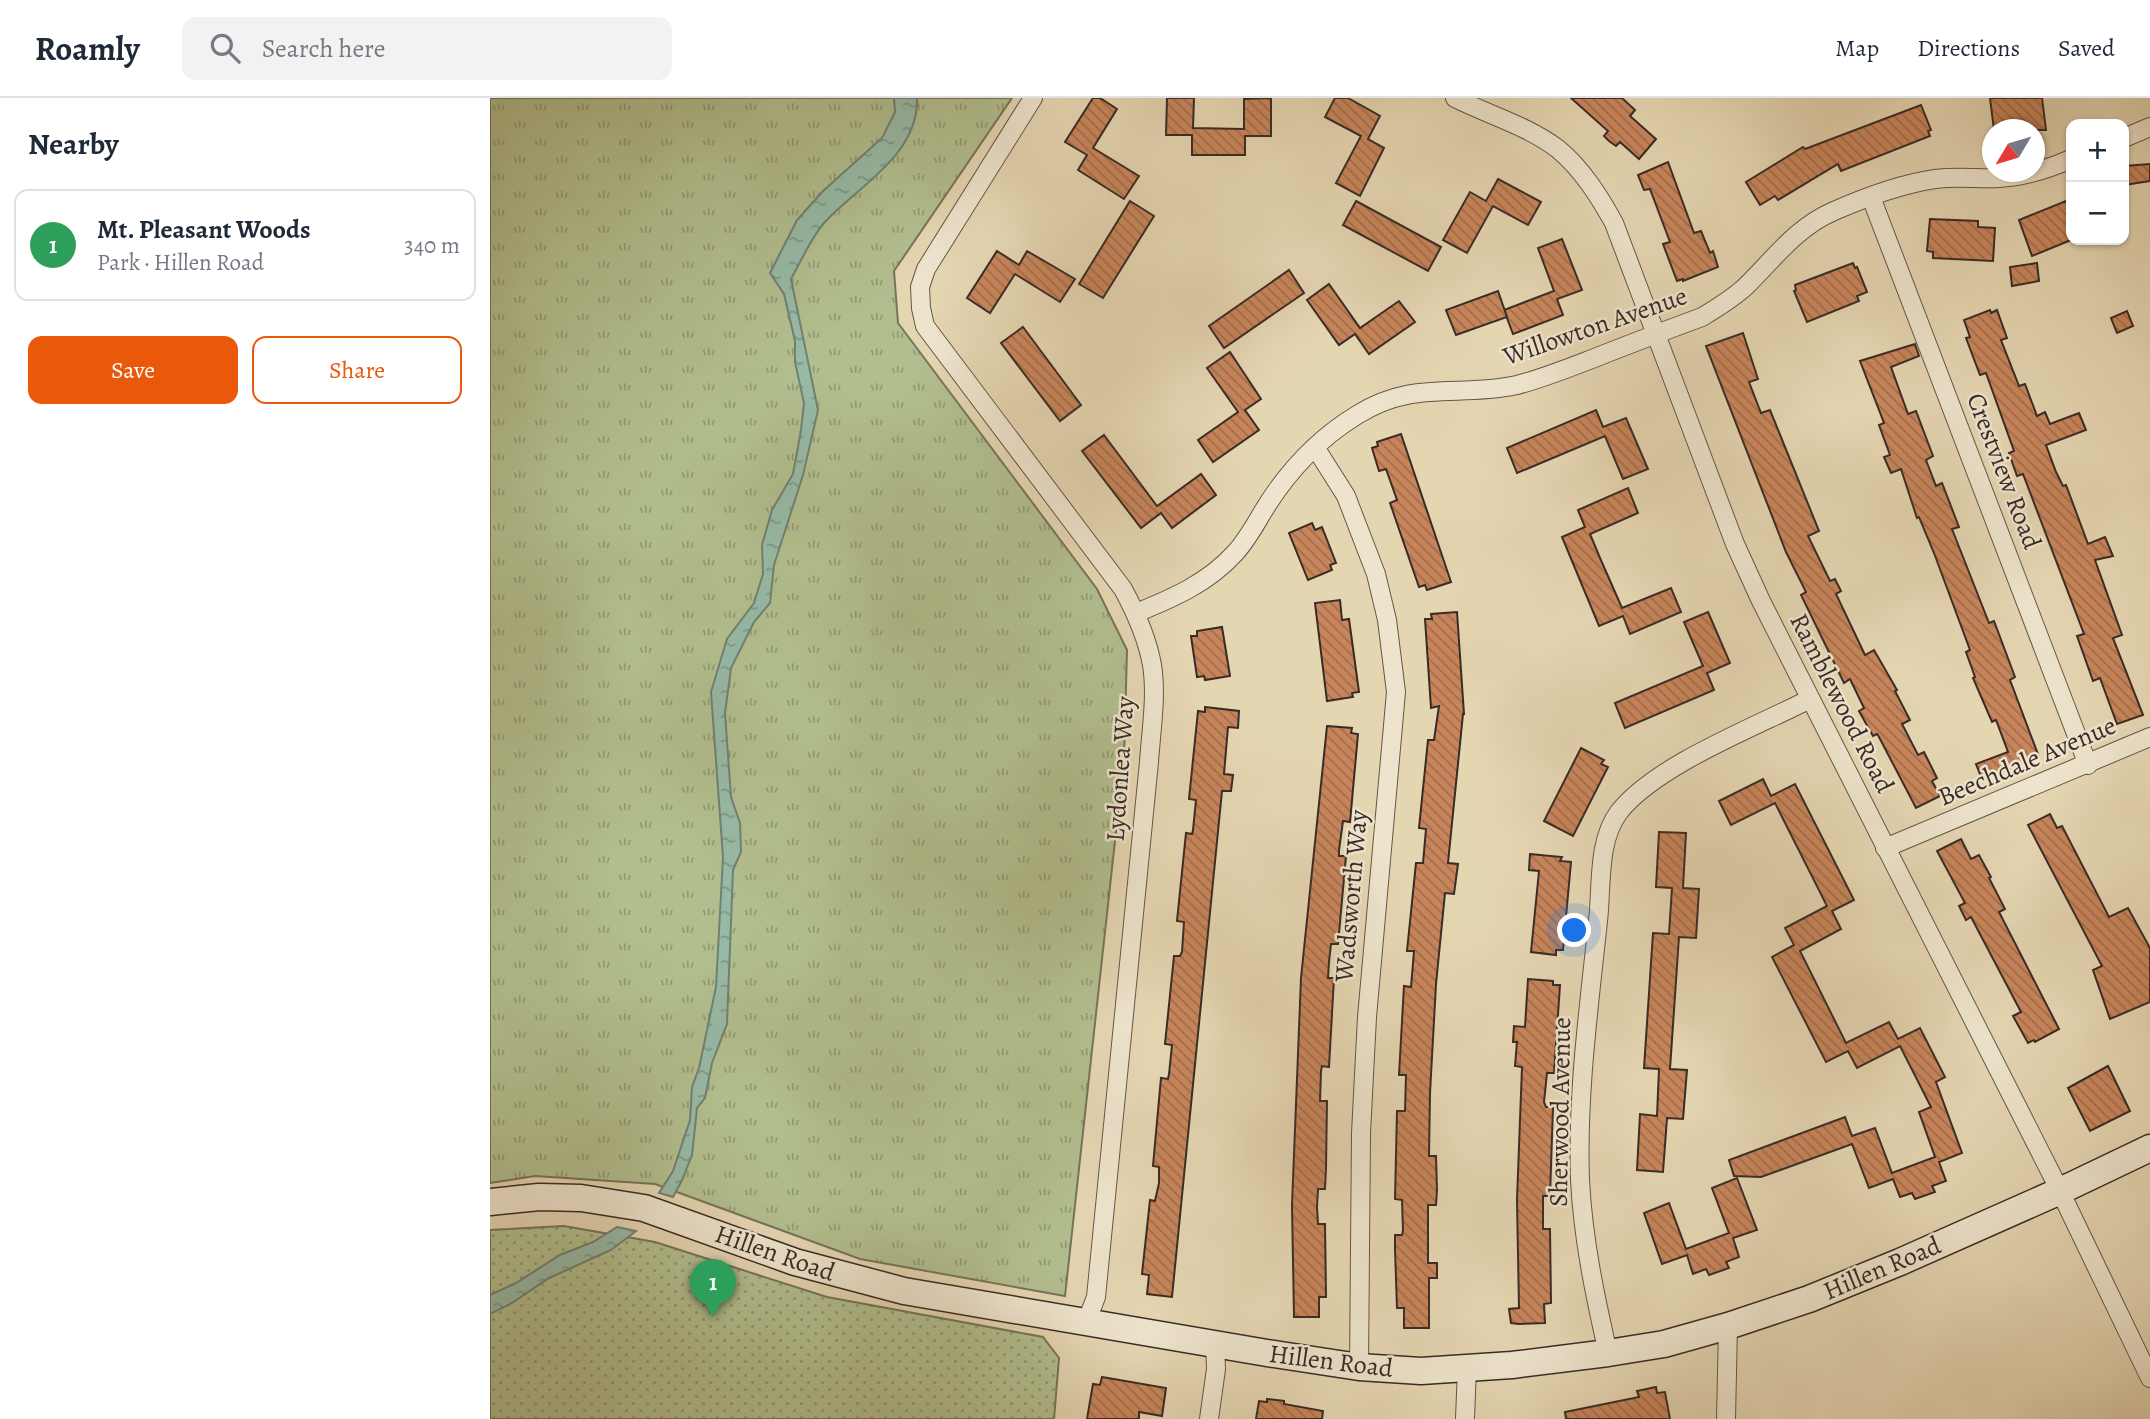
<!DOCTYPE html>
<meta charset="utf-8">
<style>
body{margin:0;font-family:Alegreya,serif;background:#f2f2f3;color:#1f2937}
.controls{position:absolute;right:21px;top:21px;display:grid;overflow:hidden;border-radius:14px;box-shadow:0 2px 5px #0004}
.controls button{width:63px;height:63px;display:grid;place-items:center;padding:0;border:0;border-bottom:2px solid #e0e1e3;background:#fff;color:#1f2937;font:35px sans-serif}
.compass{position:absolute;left:1492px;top:21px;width:63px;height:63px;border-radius:50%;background:#fff;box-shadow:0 2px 5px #0004;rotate:232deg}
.you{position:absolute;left:1085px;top:833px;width:24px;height:24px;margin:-18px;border:5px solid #fff;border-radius:50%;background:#1a73e8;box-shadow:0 0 0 10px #1a73e833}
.badge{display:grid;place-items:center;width:46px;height:46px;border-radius:50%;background:#ea580c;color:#fff;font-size:23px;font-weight:700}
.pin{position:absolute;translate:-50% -58px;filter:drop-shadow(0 2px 4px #0008)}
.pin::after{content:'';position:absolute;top:37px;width:24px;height:21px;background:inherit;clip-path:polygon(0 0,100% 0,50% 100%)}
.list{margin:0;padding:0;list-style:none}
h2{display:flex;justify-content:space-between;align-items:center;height:91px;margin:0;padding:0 28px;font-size:30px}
h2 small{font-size:23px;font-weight:400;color:#747a83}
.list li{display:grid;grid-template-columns:46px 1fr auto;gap:21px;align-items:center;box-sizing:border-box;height:112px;margin:0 14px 14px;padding:0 14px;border:2px solid #e0e1e3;border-radius:14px}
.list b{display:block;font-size:26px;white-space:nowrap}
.list p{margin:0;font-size:23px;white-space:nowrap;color:#747a83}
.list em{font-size:23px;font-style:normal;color:#747a83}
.actions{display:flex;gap:14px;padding:21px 28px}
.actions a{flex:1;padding:16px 0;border:2px solid #ea580c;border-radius:14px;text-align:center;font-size:24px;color:#ea580c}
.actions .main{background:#ea580c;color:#fff}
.icon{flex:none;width:38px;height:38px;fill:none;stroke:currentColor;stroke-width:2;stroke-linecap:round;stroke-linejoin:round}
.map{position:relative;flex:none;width:1660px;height:1321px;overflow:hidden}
header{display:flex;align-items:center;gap:42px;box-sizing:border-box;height:98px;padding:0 35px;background:#fff;border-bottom:2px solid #e0e1e3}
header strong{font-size:33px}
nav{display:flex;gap:38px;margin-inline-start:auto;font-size:24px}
.search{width:490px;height:63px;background:#f2f2f3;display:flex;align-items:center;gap:18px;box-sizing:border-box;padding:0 24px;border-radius:14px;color:#747a83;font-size:26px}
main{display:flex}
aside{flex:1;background:#fff}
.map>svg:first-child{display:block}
</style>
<header>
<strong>Roamly</strong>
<div class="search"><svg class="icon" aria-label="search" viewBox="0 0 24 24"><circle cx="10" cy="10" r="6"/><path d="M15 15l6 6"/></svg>Search here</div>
<nav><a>Map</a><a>Directions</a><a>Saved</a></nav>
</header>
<main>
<aside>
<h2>Nearby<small></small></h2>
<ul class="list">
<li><span class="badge" style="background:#2e9e5b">1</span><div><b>Mt. Pleasant Woods</b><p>Park · Hillen Road</p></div><em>340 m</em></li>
</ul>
<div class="actions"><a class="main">Save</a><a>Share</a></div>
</aside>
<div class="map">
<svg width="1660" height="1321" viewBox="0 0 1660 1321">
<defs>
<pattern id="grass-tufts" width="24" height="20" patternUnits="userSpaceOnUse" patternTransform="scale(1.75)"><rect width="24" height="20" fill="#b2be8e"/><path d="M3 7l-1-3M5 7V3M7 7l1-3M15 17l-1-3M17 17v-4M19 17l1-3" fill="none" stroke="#929b74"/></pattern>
<pattern id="park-dots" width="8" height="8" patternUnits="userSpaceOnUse" patternTransform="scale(1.75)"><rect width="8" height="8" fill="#b2be8e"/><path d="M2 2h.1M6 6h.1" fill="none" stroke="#929b74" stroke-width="1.8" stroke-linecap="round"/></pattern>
<pattern id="water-ripples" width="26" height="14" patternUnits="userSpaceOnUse" patternTransform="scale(1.75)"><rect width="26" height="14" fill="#97baa6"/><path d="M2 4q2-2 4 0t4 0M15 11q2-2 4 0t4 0" fill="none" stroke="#7c9787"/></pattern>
<pattern id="building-back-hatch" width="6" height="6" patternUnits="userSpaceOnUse" patternTransform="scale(1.75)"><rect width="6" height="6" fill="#c8855b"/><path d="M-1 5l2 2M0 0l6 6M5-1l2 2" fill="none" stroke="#a36d4b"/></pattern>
</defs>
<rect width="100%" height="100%" fill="#e5d6b2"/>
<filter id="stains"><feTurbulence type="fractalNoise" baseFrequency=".00286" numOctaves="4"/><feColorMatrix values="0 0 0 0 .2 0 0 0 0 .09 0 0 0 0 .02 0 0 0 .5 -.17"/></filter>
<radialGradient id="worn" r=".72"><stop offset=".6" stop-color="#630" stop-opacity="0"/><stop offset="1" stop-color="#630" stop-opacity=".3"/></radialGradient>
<!-- grass -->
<polygon fill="url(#grass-tufts)" stroke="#76745a" stroke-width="2" points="0,0 522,0 404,173 408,225 607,491 637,552 634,661 575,1198 370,1161 165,1086 45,1078 0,1085"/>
<!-- park -->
<polygon fill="url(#park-dots)" stroke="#76745a" stroke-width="2" points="74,1128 165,1144 337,1199 553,1239 569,1260 564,1321 0,1321 0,1132"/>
<!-- water -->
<g fill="url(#water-ripples)" stroke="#718173" stroke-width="2">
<path d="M404 0H427C429 57 368 88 334 125 321 140 311 163 301 181L328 312 313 377 284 467 280 505 264 524 241 570 235 615 241 699 250 725 251 754 243 772 237 926 222 965 215 1000 207 1010 202 1057 192 1082 183 1099 169 1095 183 1073 200 1022 202 989 209 970 226 889 233 759 221 594 237 541 264 505 273 476 272 447 282 412 303 376 311 332 314 305 305 264V243L294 196 280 175 307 122 333 93 392 40 405 14Z"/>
<polygon points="127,1129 146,1133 121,1152 59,1180 22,1205 0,1216 0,1197 26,1185 70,1157 103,1144"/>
</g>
<!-- building -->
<g fill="url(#building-back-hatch)" stroke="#392b26" stroke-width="2">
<polygon points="603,0 610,0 627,11 603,50 649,78 634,101 588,72 597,57 575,44"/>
<polygon points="677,0 704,0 703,30 754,31 754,1 781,0 781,38 755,38 755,57 702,57 702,37 676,37"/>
<polygon points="845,0 858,0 890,18 878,41 894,50 870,98 846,85 871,38 835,19"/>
<polygon points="1081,0 1132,0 1145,12 1140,18 1166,41 1149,61 1130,44 1126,48 1119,43 1114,38 1118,33"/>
<polygon points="1500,0 1552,0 1556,32 1504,32"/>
<polygon points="1431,7 1441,32 1438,33 1440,38 1351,73 1348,66 1288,102 1285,98 1270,107 1256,84 1313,49 1315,51"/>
<polygon points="1178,64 1204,135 1211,133 1220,155 1223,153 1228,169 1193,183 1193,181 1187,183 1173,146 1180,144 1160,91 1154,92 1148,77"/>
<polygon points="1660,66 1660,83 1634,87 1634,68"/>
<polygon points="1008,81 1051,104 1038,127 1003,108 977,155 953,142 980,94 996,103"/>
<polygon points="1581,101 1581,142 1542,158 1529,122"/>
<polygon points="640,103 664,118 613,200 589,186"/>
<polygon points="866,103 951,149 938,173 853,127"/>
<polygon points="1440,121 1488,123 1488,129 1505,130 1503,163 1443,160 1443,154 1437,153"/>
<polygon points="1072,141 1092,192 1067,201 1073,217 1023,236 1014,212 1064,193 1048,150"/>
<polygon points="507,153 529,167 537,153 585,181 570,204 525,176 500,215 477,200"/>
<polygon points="1363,165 1365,170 1367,169 1377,194 1367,198 1369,203 1317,224 1304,193 1306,192 1305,187"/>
<polygon points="1547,165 1549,183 1522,188 1520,169"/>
<polygon points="799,172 814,195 734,250 719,228"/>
<polygon points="839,186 870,230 909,203 925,224 879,256 865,236 849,247 817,202"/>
<polygon points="1008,193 1017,219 966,237 956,212"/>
<polygon points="1500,212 1501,215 1507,212 1517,240 1511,242 1529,288 1535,286 1547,318 1555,314 1560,326 1589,315 1596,332 1556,347 1566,374 1573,388 1576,387 1598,446 1615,439 1623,458 1605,462 1632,537 1623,540 1653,617 1627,626 1610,580 1603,583 1587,538 1594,536 1533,376 1527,378 1519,355 1524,353 1496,275 1490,277 1476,240 1480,239 1474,222"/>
<polygon points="1637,213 1643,228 1627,235 1621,220"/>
<polygon points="533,229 591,307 570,323 511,245"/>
<polygon points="1253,235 1268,281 1259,284 1271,315 1280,312 1329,433 1318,438 1340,483 1345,481 1351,493 1346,496 1375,557 1384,552 1407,592 1405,593 1420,622 1412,626 1428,657 1434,654 1447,680 1442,683 1450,698 1426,710 1389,639 1387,636 1383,638 1369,613 1374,610 1360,581 1354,585 1311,497 1316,494 1296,454 1216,248"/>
<polygon points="1425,246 1429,258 1401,269 1418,316 1426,313 1443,358 1436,362 1446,388 1452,385 1469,429 1462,431 1499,525 1504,523 1525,579 1520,582 1549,659 1492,681 1486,666 1518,654 1506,622 1502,624 1483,580 1485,579 1476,554 1480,552 1444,455 1429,419 1427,420 1411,371 1401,375 1394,359 1400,357 1389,327 1394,325 1370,263"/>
<polygon points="740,254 771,301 755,312 769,332 723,364 708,342 748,314 717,270"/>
<polygon points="1106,312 1113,329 1136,320 1158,371 1133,381 1115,338 1027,375 1017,350"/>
<polygon points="911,336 961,484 937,492 935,487 929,489 900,405 907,402 896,371 889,373 882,350 888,348 887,344"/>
<polygon points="614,337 667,408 711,376 726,397 682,430 671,415 651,430 592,353"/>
<polygon points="1138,390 1148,415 1100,436 1110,460 1132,510 1181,490 1191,514 1140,536 1133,518 1109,528 1072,439 1095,429 1088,412"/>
<polygon points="822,425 825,432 832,429 846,465 840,467 842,472 818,482 799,435"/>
<polygon points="850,502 852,522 859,521 869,594 862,595 863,599 837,603 825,505"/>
<polygon points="967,514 974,616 973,616 958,765 968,766 964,796 955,795 946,886 940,995 939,1058 946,1058 947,1092 946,1107 938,1107 938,1165 947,1165 947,1180 939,1180 939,1230 914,1230 914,1210 907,1210 905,1151 905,1137 912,1137 913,1132 912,1102 905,1101 907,1013 915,1013 916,977 909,977 914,888 921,889 924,853 917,853 926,765 933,765 936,731 929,730 938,642 944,642 949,608 941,610 935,521 942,521 941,516"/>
<polygon points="1218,514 1240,565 1217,575 1224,592 1135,630 1125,605 1213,568 1194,524"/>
<polygon points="732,529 740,578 715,582 714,578 707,579 701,538 707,538 707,533"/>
<polygon points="715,609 749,613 748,630 738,629 734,676 743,677 741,693 732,693 682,1199 657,1196 659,1177 652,1176 660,1102 665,1103 669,1085 669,1069 663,1068 671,980 678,981 679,976 682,947 675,946 684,858 690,858 692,854 694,824 687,823 696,735 702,736 703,732 706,702 699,701 708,613 715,614"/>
<polygon points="837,628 862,630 861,635 868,636 860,724 853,723 849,752 849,758 856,758 848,846 841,846 839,864 838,880 844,880 839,969 832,968 831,973 830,1003 837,1003 836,1070 835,1091 828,1091 827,1109 828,1126 835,1126 836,1199 829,1199 829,1219 804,1219 802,1107 811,880"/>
<polygon points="1091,650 1114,662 1111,666 1118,669 1083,738 1054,723"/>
<polygon points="1273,681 1281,698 1305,686 1364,802 1342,813 1351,831 1310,853 1356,945 1399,924 1408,941 1430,930 1455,979 1446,984 1472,1055 1449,1064 1456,1083 1442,1088 1445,1094 1425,1101 1422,1095 1410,1099 1403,1081 1379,1090 1362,1046 1271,1079 1244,1078 1239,1062 1355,1019 1362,1038 1385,1030 1402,1075 1445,1059 1429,1014 1441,1009 1410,948 1367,970 1358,953 1336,964 1282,859 1304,847 1295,830 1337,808 1285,705 1241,727 1229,703"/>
<polygon points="1560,716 1567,730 1572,728 1619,819 1638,810 1660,850 1660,904 1620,921 1603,872 1612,868 1538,727"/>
<polygon points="1169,734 1196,735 1193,790 1209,791 1206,840 1189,839 1180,971 1197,972 1193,1021 1177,1020 1173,1074 1147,1072 1150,1016 1167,1018 1169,971 1154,970 1163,835 1179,836 1182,790 1166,789"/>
<polygon points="1471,741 1481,761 1489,757 1501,779 1499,780 1515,811 1509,814 1569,931 1545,944 1544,942 1538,945 1523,918 1531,914 1481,819 1476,822 1469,808 1475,805 1447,753"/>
<polygon points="1040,756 1072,759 1070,763 1081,764 1073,852 1066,852 1066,857 1041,854 1049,773 1039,772"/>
<polygon points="1038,881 1063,883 1063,887 1070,887 1064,975 1057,975 1054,1004 1056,1009 1063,1009 1060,1098 1053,1098 1053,1131 1060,1131 1061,1205 1054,1206 1055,1225 1029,1226 1021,1225 1019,1211 1029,1210 1027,1102 1032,969 1025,968 1027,944 1023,944 1024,928 1035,929"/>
<polygon points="1618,968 1640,1013 1600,1033 1578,990"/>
<polygon points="1247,1080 1267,1132 1243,1140 1249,1159 1236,1164 1239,1170 1219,1177 1216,1171 1203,1176 1197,1157 1172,1166 1154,1115 1179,1105 1196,1151 1239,1135 1222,1090"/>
<polygon points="612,1279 676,1290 672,1318 649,1314 649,1321 597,1321 603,1286 610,1287"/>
<polygon points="1166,1289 1167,1295 1175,1294 1180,1321 1076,1321 1075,1314 1149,1299 1147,1293"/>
<polygon points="777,1301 794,1303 794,1306 833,1313 832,1321 766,1321 769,1303 777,1304"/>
</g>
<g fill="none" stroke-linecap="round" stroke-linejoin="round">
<defs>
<g id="street">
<path d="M543 0 436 171 430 189 431 210 435 228 633 491C646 515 657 539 662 567 667 598 661 633 659 664L606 1199 596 1225"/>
<path d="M965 0C999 17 1038 28 1068 51 1092 71 1109 98 1124 125L1245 446 1271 503 1570 1093 1660 1280"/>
<polyline points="1634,40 1660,29"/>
<polyline points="1381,99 1598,667"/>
<polyline points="825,349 856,398 886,476 897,522 906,594 877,919 871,1035 869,1269"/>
<path d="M646 515C683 500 718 485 745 455 758 441 767 423 777 407 800 371 831 339 867 317 924 281 968 300 1027 287 1054 280 1081 269 1107 259 1142 245 1177 232 1212 219 1227 210 1242 201 1255 189 1284 161 1305 130 1344 113 1376 99 1411 86 1445 81 1467 78 1488 81 1509 80 1535 79 1558 71 1581 61"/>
<polyline points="1395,750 1660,639"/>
<path d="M1118 1255C1105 1198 1093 1141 1090 1082 1087 995 1099 909 1108 823 1112 789 1107 743 1129 714 1166 667 1265 629 1320 601"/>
<polyline points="719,1321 726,1271 725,1246"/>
<polyline points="975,1321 977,1270"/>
<polyline points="1236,1321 1238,1228"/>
</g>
<polyline id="secondary" points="0,1104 49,1099 91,1100 154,1110 305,1164 414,1193 777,1255 869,1269 931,1273 1022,1267 1118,1255 1174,1246 1238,1228 1319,1201 1410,1164 1570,1093 1660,1050"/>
</defs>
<!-- street casing -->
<use href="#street" stroke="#645649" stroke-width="20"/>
<!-- secondary casing -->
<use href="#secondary" stroke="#392b26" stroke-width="29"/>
<!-- street -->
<use href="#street" stroke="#eee4cd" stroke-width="18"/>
<!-- secondary -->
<use href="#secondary" stroke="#eee4cd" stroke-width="26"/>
</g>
<g text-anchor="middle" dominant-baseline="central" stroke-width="5" stroke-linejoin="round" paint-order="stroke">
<!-- street labels -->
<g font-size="26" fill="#392b26" stroke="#eee4cd">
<text transform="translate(1105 228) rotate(-19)">Willowton Avenue</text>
<text transform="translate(1514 373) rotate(69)">Crestview Road</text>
<text transform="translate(1352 605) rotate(63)">Ramblewood Road</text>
<text transform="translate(1537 663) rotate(-23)">Beechdale Avenue</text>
<text transform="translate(630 671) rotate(-86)">Lydonlea Way</text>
<text transform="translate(861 798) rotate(-85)">Wadsworth Way</text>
<text transform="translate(1070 1014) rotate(-89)">Sherwood Avenue</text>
<text transform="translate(285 1155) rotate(19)">Hillen Road</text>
<text transform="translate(1392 1170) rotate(-23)">Hillen Road</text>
<text transform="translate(841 1263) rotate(7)">Hillen Road</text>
</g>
</g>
<rect width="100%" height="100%" filter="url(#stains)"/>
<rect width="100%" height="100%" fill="url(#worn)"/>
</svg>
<div class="controls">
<button>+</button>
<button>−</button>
</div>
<svg class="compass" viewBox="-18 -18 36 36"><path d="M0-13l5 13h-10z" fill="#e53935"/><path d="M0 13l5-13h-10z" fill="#747a83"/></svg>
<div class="you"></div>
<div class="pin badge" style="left:223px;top:1219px;background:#2e9e5b">1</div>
</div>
</main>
